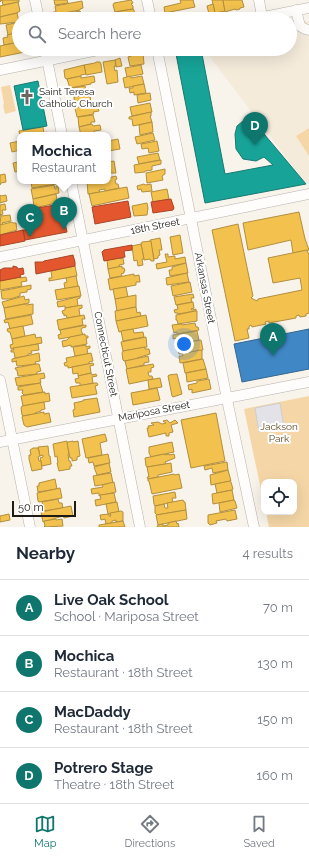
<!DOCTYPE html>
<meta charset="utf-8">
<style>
body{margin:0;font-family:Raleway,sans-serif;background:#f6f6f7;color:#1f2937}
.controls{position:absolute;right:12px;bottom:12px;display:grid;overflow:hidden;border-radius:8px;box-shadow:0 4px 16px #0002}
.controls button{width:36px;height:36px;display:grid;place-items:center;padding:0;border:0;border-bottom:1px solid #e0e1e3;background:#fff;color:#1f2937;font:20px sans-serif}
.scale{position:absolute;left:12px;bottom:10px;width:64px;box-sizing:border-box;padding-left:4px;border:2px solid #1e1b16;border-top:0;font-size:11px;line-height:14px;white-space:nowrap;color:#1e1b16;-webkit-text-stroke:3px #fff;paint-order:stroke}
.you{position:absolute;left:184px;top:344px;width:14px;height:14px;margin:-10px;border:3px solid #fff;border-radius:50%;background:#1a73e8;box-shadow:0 0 0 6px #1a73e833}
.badge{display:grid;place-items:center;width:26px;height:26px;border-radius:50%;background:#0f766e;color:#fff;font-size:13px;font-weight:700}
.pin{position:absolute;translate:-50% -33px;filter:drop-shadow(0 1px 2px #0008)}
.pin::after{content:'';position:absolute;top:21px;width:14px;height:12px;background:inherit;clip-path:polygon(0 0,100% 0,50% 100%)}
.popup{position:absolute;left:17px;top:132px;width:94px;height:52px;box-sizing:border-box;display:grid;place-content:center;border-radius:8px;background:#fff;filter:drop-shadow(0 1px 3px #0005);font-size:13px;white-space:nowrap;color:#747a83}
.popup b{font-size:15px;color:#1f2937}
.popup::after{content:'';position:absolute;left:50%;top:100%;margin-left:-8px;border:8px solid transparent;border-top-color:#fff}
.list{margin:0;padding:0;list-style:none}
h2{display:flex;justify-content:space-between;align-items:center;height:52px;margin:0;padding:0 16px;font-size:17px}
h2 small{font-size:13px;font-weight:400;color:#747a83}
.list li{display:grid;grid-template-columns:26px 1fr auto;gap:12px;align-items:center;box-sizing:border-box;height:56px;padding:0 16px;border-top:1px solid #e0e1e3}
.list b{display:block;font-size:15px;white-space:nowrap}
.list p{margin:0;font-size:13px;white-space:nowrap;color:#747a83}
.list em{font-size:13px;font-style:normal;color:#747a83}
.icon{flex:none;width:22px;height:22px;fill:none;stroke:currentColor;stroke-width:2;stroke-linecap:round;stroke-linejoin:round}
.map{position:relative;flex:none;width:309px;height:527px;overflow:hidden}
.search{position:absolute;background:#fff;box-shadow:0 4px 16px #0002;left:12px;right:12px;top:12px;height:44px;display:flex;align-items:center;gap:10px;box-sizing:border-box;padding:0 14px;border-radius:22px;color:#747a83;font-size:15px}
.sheet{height:276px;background:#fff}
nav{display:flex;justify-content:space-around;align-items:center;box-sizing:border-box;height:56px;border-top:1px solid #e0e1e3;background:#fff;font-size:11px;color:#747a83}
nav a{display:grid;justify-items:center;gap:2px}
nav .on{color:#0f766e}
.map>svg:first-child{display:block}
</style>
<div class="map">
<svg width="309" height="527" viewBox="0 0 309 527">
<rect width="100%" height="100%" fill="#f8f3eb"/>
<!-- built -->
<polygon fill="#f5ebdb" points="309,21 309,183 306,184 204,49 290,49 290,24"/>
<!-- green -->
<g fill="#f5d7a7">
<polygon points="10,85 16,111 5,114 3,105 4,104 1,87"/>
<polygon points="309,128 309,156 296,136"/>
<polygon points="309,396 309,527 269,527 266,512 294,512 294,482 264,482 264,504 244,409"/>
</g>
<!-- homes -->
<g fill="#f2c14e" stroke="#b28f3d">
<polygon points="0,0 19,0 19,2 3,5 2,0 0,2"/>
<polygon points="54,0 67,0 68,3 55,5"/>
<polygon points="131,0 132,1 133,3 131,4 133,6 133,9 115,12 113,5 114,3"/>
<polygon points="180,0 193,0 195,7 165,13 164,7 181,3"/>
<polygon points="212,0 223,0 225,11 215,13"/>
<polygon points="223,0 242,0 244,7 240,8 240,9 236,10 235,9 225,12"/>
<polygon points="82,1 83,8 80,9 80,10 53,15 53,12 56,12 55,6"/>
<polygon points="18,2 20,11 17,13 0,17 0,6"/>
<polygon points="213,4 215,13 209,14 207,6"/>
<polygon points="133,9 134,10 135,19 116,19 115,14 116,12"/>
<polygon points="80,11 82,19 58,19 57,15"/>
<polygon points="17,13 19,22 0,24 0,17"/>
<polygon points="19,22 19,32 8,35 6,25"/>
<polygon points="19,32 19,42 4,45 3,38 8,37 7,35"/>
<polygon points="19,42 19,49 25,49 25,52 0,57 0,46"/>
<polygon points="142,52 143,53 144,64 130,66 128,57"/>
<polygon points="120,58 122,66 116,67 115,60"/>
<polygon points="115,60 116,66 114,66 115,71 117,70 118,82 107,84 103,62"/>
<polygon points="96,62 100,62 101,64 102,72 86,75 84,65 95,63"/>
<polygon points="84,65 86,74 81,75 81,76 66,79 65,78 64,70"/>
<polygon points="141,65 143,74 127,77 125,68"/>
<polygon points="81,76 81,78 94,76 95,82 91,83 91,84 70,88 67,79"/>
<polygon points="130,76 131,78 142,76 144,84 125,88 123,78"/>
<polygon points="144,84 146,93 134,95 134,92 130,93 129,88 133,88 133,86"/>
<polygon points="85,86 87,95 74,97 72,88"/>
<polygon points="150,93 151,100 138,103 137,95"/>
<polygon points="87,95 87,97 90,96 91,102 88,102 89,105 75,108 74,97"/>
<polygon points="150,103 152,112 132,116 130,107"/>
<polygon points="88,105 89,106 97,105 99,111 93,112 94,114 77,117 75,108"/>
<polygon points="151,112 151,116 150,116 152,122 133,126 132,119 129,119 129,117"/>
<polygon points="93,115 95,122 91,122 91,124 79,127 78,117"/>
<polygon points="152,122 153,132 140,135 139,125"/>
<polygon points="92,124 93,126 100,125 101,130 94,131 94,134 81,135 79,127"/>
<polygon points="43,127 44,133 47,132 47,135 20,136 19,131"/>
<polygon points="153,133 155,140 137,144 135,137"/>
<polygon points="118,139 120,149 108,151 108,141"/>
<polygon points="20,141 20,150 12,152 10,143"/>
<polygon points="157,141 159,151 149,153 148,148 142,149 141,144"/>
<polygon points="158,153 160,160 139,164 137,157"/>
<polygon points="161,160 161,164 152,166 152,170 145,171 145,172 135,173 134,165"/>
<polygon points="114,161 116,173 108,173 108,162"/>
<polygon points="18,162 20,171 15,172 13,163"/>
<polygon points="165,169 165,174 162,176 163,180 147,183 146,173"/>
<polygon points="5,174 6,182 1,183 0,185 0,175"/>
<polygon points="116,176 117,179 115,180 116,184 118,184 119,188 105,191 105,189 99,190 100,192 88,194 87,181 108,181 108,178"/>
<polygon points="35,181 56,181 56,184 32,188 31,182"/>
<polygon points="144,184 145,185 151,184 152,191 142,192 141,189 138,190 137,186"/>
<polygon points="54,185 55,189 56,189 56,186 58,186 59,193 33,199 31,189"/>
<polygon points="127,187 129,198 92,206 89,194"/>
<polygon points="167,189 169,199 153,202 151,192"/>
<polygon points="56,194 57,200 61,200 61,202 34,208 33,199"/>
<polygon points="0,195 1,196 6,195 7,201 0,203"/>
<polygon points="147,203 148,208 147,215 134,216 132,206"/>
<polygon points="5,204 6,210 2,210 3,214 0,215 0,205"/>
<polygon points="299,212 305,239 309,250 293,253 291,240 248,250 243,223"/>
<polygon points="1,214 1,216 10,215 11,221 2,223 3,224 0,225"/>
<polygon points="12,222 13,223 16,223 17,230 0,235 0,225"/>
<polygon points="238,224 253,296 251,298 257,301 258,299 302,290 300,278 273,283 268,258 307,250 309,255 309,313 306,314 306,316 300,317 299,315 296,316 296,318 269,323 269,321 265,322 266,324 252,327 251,325 249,326 249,329 247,329 249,338 235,341 212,230"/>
<polygon points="180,235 183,253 173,255 170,237"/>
<polygon points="160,238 162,250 159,250 160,255 158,256 158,258 154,259 150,240"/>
<polygon points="151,241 154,261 151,261 150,259 144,260 141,244 142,242"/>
<polygon points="141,244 144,259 142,259 143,265 138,266 137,260 134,261 132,246"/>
<polygon points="165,254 168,254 168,257 175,256 175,259 185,257 186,263 157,269 156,264 167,262"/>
<polygon points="120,258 120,259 123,258 124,264 119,265 120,267 108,269 107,260"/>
<polygon points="186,263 188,273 170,276 169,270 172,270 172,267"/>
<polygon points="75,266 77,276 49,281 49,278 52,278 51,271"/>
<polygon points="122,266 122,268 124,268 125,271 124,271 124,273 121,274 122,276 110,278 108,269"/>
<polygon points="187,273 189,282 167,285 166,278"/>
<polygon points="134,274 134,276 139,275 140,282 136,282 136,285 110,290 108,279"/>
<polygon points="76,276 78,286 65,289 64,283 67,282 66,278"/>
<polygon points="20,277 20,278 26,277 27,281 21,282 22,286 0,290 0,281"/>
<polygon points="190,282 192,292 173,296 171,286"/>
<polygon points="31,285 31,289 27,290 27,292 20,293 20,296 10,299 2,299 1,291"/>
<polygon points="79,286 81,296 57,300 55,290"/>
<polygon points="126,287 128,297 115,299 113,289"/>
<polygon points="193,294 194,298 191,298 192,302 176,305 174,297"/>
<polygon points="136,295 136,307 117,311 115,299"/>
<polygon points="24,296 25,300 29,299 29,303 4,308 2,302"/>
<polygon points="80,296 80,298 77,299 78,306 65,308 65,306 58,307 57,302"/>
<polygon points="193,302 194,308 191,309 192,310 196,309 196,311 178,314 178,313 175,313 174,310 178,309 177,305"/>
<polygon points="25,304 26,305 33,304 33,314 6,319 4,308"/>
<polygon points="82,305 82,308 79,309 80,316 67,318 66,315 64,316 64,314 63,314 62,311 65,310 65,308"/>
<polygon points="136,307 137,313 140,312 141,316 116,321 115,311"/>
<polygon points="195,311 197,311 197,321 178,324 177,320 176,320 176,315"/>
<polygon points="31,315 33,324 10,329 8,322 5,323 4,320"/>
<polygon points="84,315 85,319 82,319 83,325 59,330 57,320"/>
<polygon points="146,315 148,326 119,332 116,321"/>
<polygon points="195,323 196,327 198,327 199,330 177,334 177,332 174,333 172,325 181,324 182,325"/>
<polygon points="86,325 86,327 82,328 81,330 83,335 59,339 58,335 61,334 60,330"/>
<polygon points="23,326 25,336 12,339 10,332 8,332 7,329"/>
<polygon points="133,329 134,333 143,332 144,337 123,341 121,331"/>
<polygon points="197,331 199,340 185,343 185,341 180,342 179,338 173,339 173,335"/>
<polygon points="35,334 36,338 41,337 42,343 11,349 10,345 13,344 12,339"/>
<polygon points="85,334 85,336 88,336 88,338 86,338 87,344 71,347 71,345 63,347 62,341 67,340 70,337"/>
<polygon points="146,337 147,347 123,351 121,342"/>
<polygon points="201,340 203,350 179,354 177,344"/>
<polygon points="38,344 39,350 31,351 32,353 28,354 28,356 15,358 14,352 11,352 11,350 14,350 13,348"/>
<polygon points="86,345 86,347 90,346 90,348 87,349 88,354 75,356 73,347"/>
<polygon points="145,347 145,349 149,349 150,354 137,358 137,359 124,361 123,360 122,353 123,351"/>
<polygon points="200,350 202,351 202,359 180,363 179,356 183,356 182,354"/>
<polygon points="39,353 40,361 35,362 36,364 19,366 17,366 16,362 17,361 12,362 12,359"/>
<polygon points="91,353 93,361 89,362 89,364 68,368 68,366 65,366 64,363 67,362 66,358"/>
<polygon points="148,356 149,362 144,363 144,365 127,369 125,361"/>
<polygon points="203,359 206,369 185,373 183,363"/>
<polygon points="93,363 94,365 90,366 91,373 78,376 78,373 73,374 72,367"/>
<polygon points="36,364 39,364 41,371 37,372 37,374 18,376 17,370 16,370 15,368"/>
<polygon points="153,364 154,367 151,368 151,372 148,372 149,376 152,376 153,379 129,384 126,369"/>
<polygon points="206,369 208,378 187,382 186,373"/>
<polygon points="44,373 45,378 40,379 41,383 17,386 15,378"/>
<polygon points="91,373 92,375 96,374 97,376 92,377 93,383 80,386 80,383 76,383 75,379 79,378 78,376"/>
<polygon points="177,374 182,394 173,397 172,396 168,376 169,375"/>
<polygon points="160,378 162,387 149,389 148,380"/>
<polygon points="209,379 211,389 192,393 192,389 189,390 188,385 197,383 197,381"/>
<polygon points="40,383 43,392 24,395 22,393 23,390 18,390 18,387"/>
<polygon points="95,383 97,383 98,385 95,386 97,394 72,398 70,387"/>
<polygon points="157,388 160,400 133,405 131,393"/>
<polygon points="45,392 45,394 49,393 50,401 23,406 21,396"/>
<polygon points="97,398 100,412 74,417 73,410 75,409 74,403 83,401 83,400"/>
<polygon points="44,402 45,409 41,410 41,411 35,413 35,414 23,416 22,415 21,408 22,406"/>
<polygon points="44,412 44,414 49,413 51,422 27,427 24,425 22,417 23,416"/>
<polygon points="216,413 225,461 191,468 181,420"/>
<polygon points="167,420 170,423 175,420 178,423 171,425 173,432 169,433 169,436 166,436 166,433 149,437 147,428 149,428 148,426 154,425 151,423 158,422 162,424 166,423 163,421"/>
<polygon points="105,434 107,441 100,443 102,455 86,458 82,439"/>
<polygon points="67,441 69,454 68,454 69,461 70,461 72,466 70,466 70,469 59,471 57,463 58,463 57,456 55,457 53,444"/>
<polygon points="73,441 73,442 78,441 80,456 77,457 77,460 72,461 72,458 70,458 67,443 68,442"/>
<polygon points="172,442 174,452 151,457 149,453 149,447"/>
<polygon points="48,446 49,456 50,456 51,464 42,466 40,458 43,457 43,455 40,456 38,447"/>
<polygon points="33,448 38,448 40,456 38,457 39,461 41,461 42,469 32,471 29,459 29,455 31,455 30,450"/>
<polygon points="108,454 110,463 94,466 93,462 89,463 88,458"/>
<polygon points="164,454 165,455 169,454 169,455 174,454 175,458 165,462 166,464 147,467 146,466 145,458"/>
<polygon points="227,462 228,470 213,473 212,468 205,470 204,466"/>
<polygon points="109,463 111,472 97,475 94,467"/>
<polygon points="171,463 172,472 158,475 158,477 148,479 147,477 149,477 147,467"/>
<polygon points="228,470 231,481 211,485 210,475"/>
<polygon points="111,473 113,483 95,486 93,476"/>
<polygon points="174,474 175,475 179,474 182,488 152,494 149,481 148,481 148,479"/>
<polygon points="55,479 57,489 38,492 37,486 39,486 39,483"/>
<polygon points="230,481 231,482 233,489 232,490 217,493 215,484"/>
<polygon points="114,482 116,492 99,496 99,493 92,494 91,489 103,487 102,485"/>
<polygon points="60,488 62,498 39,502 38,501 37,493"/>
<polygon points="232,490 234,500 213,504 212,494"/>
<polygon points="175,492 176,498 172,498 173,502 155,506 154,504 153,496"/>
<polygon points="114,493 116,502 96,506 95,500 101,499 100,495"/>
<polygon points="58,499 59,503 62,503 63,508 44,511 42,502"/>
<polygon points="183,500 184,502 185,502 186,510 157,515 155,513 155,506 164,504 165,508 168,508 167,503"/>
<polygon points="234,500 235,501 237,508 220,512 219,503"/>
<polygon points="117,502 119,512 108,514 106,504"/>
<polygon points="71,506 73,516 64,518 63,516 43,522 41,512"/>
<polygon points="186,510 187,519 158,525 156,515"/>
<polygon points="235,510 237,519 227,521 226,519 216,521 217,523 210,525 208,523 208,515"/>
<polygon points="121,511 123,512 123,521 116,522 116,520 112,521 112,523 106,524 105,519 101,520 100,515 109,514 109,516 111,516 110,513"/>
<polygon points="9,514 10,520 0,522 0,516"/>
<polygon points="56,519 56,520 62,519 63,526 44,527 45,526 44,521"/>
<polygon points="123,521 125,527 99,527 99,525"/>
<polygon points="176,521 177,524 178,523 179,527 157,527 158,525 163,524 163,526 168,525 168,523"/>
</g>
<!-- shops -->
<g fill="#e4572e" stroke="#a94527">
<polygon points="171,199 174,208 173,210 153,213 151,202"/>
<polygon points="128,201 131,217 95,224 92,207"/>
<polygon points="61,204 67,232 25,240 23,230 26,230 25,224 30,223 29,217 27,218 25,210"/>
<polygon points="23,230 25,241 0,246 0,235"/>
<polygon points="132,245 132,250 124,251 125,257 104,261 102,252 104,250"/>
<polygon points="73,255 75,262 75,266 36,274 35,262 43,262 44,261"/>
<polygon points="13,266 17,267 18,269 23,268 24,274 20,275 21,277 0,281 0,270 4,268 13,268"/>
</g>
<!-- schools -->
<polygon fill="#3f88c5" stroke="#356790" points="309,329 309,369 242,382 234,344"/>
<!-- public -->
<g fill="#17a398" stroke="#197a71">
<polygon points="175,49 201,49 225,174 273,165 264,157 256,161 243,159 236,149 235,134 237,126 249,116 306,184 205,203"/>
<polygon points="38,81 47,126 23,130 14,86"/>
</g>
<!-- building -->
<polygon fill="#e3e2e9" stroke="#cfcdcc" points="280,403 284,427 259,432 255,408"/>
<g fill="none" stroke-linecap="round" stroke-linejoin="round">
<defs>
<g id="minor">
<polyline points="35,0 39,19"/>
<polyline points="147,0 151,19"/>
<polyline points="259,0 262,17"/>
<polyline points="296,10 300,26 305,29 309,30"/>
<polyline points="253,19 309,8"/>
<polyline points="45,49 62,135"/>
<polyline points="157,49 229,409 254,527"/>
<polyline points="0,70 103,49"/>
<polyline points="71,181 140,527"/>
<polyline points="0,257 309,194"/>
<polyline points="0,380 30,527"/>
<polyline points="0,442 309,382"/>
</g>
</defs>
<!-- minor casing -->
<use href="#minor" stroke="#b5b2ab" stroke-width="11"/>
<!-- minor -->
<use href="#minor" stroke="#fefdfc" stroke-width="10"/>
</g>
<!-- icons -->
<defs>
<symbol id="church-bare" viewBox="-9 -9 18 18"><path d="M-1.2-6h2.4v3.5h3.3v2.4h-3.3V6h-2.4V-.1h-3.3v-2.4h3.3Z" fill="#6a6761" stroke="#fff" stroke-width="2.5" paint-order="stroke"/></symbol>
</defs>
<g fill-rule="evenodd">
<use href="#church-bare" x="16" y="86" width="22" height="22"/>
</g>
<g text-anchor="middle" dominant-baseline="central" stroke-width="4" stroke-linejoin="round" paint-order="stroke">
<!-- poi labels -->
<g font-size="10" fill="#1e1b16" stroke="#fff" text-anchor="start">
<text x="39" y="91">Saint Teresa<tspan x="39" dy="12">Catholic Church</tspan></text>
</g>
<!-- street labels -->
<g font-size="10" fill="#1e1b16" stroke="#fff">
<text transform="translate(155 226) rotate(-11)">18th Street</text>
<text transform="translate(205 288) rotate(79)">Arkansas Street</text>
<text transform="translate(106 354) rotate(79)">Connecticut Street</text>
<text transform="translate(154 411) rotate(-11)">Mariposa Street</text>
</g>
<!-- park labels -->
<g font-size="10" fill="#604822" stroke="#fff">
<text x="279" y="426">Jackson<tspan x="279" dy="12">Park</tspan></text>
</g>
</g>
</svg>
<div class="controls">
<button><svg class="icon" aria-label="locate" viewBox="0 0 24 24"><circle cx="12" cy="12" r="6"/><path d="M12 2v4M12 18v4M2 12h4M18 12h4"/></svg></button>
</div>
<div class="scale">50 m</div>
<div class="you"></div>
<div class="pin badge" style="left:273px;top:356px">A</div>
<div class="pin badge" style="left:64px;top:230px">B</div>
<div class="popup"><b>Mochica</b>Restaurant</div>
<div class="pin badge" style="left:30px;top:237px">C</div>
<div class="pin badge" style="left:255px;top:145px">D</div>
<div class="search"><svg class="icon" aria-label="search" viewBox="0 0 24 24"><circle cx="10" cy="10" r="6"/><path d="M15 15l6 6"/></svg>Search here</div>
</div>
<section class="sheet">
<h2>Nearby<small>4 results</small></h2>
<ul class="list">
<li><span class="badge">A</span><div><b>Live Oak School</b><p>School · Mariposa Street</p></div><em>70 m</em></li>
<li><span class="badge">B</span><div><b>Mochica</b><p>Restaurant · 18th Street</p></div><em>130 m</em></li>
<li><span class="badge">C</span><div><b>MacDaddy</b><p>Restaurant · 18th Street</p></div><em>150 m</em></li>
<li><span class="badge">D</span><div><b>Potrero Stage</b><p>Theatre · 18th Street</p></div><em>160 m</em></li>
</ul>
</section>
<nav>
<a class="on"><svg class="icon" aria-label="map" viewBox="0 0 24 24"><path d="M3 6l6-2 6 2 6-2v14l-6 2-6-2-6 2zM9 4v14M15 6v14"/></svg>Map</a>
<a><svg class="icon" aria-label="directions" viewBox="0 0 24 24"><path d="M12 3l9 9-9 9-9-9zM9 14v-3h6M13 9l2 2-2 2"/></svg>Directions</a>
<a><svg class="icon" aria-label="saved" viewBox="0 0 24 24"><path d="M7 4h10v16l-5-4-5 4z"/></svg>Saved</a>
</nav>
